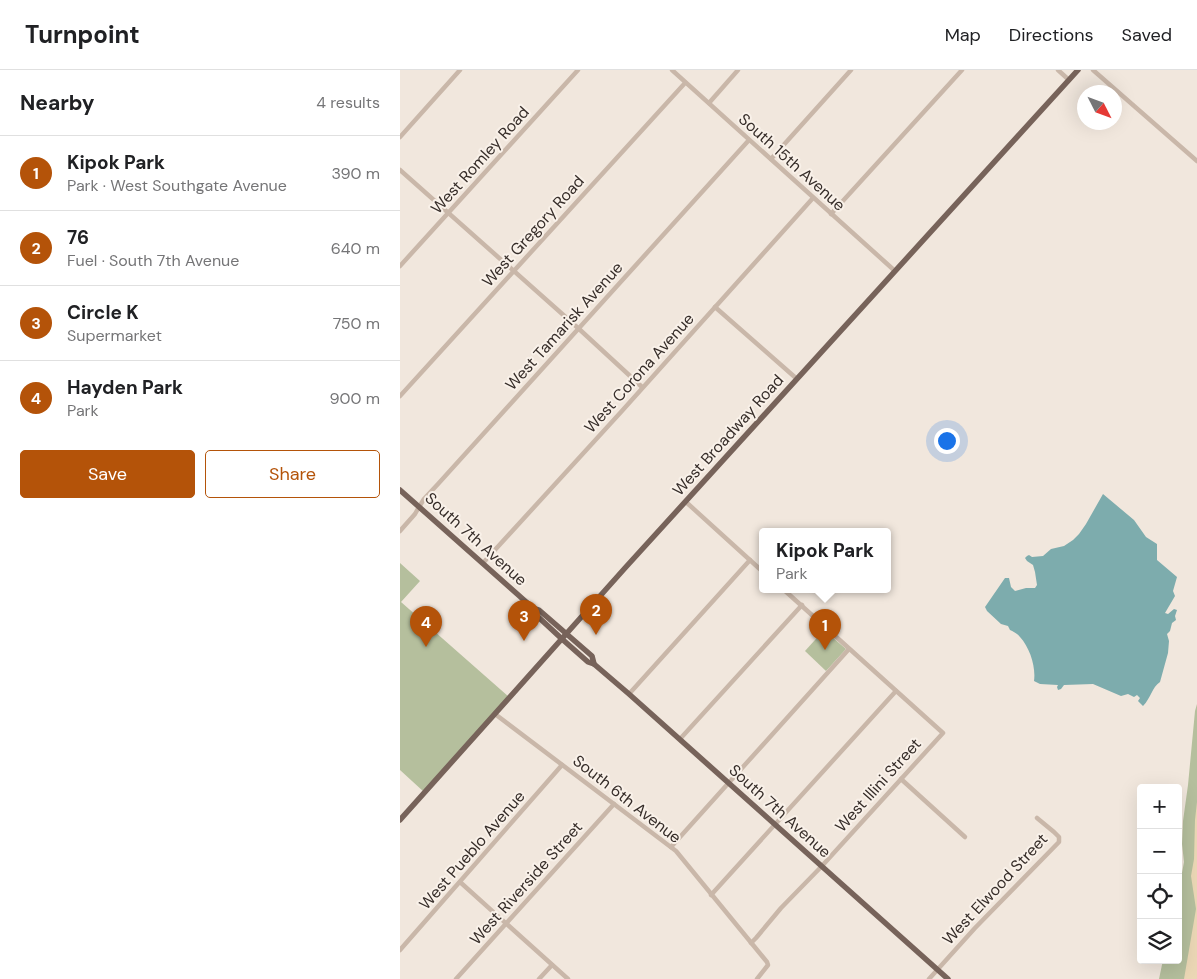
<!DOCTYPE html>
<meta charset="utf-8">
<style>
body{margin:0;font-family:"DM Sans",sans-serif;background:#f2f2f2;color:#202124}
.controls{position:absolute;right:15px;bottom:15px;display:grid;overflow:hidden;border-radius:5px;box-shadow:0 5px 20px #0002}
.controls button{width:45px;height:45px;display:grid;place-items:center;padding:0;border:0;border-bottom:1px solid #e0e0e0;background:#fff;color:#202124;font:25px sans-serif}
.compass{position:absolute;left:677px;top:15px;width:45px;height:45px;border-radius:50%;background:#fff;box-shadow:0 5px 20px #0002;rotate:132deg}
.you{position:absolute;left:546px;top:370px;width:18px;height:18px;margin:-12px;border:4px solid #fff;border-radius:50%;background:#1a73e8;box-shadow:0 0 0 8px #1a73e833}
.badge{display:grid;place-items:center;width:32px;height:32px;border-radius:50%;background:#b45309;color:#fff;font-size:16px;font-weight:700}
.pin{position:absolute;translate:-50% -41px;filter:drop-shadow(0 1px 2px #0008)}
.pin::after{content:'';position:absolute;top:26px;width:18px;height:15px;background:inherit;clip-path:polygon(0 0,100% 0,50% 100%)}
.popup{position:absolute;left:359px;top:458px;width:132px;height:65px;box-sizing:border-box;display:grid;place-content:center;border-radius:5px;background:#fff;filter:drop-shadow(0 1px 4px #0005);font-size:16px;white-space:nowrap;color:#757577}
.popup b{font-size:19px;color:#202124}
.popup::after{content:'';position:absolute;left:50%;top:100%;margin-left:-10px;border:10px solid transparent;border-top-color:#fff}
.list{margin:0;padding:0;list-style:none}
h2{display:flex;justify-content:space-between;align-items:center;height:65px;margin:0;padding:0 20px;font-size:21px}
h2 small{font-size:16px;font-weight:400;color:#757577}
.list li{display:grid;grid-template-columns:32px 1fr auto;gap:15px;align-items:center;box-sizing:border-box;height:75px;padding:0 20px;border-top:1px solid #e0e0e0}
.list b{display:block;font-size:19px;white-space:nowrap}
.list p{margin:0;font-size:16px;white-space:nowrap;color:#757577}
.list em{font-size:16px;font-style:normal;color:#757577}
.actions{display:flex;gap:10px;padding:15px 20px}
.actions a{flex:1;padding:11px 0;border:1px solid #b45309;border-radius:5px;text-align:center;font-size:18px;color:#b45309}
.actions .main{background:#b45309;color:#fff}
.icon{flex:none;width:28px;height:28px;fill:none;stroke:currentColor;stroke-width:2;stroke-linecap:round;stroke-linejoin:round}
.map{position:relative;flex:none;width:797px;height:909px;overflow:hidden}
header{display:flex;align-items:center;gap:30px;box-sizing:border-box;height:70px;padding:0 25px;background:#fff;border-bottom:1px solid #e0e0e0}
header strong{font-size:24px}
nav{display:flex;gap:28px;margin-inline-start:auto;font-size:18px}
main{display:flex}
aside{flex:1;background:#fff}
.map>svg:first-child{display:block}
</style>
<header>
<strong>Turnpoint</strong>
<nav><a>Map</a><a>Directions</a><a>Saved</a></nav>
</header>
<main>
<aside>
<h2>Nearby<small>4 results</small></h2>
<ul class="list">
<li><span class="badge">1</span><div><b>Kipok Park</b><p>Park · West Southgate Avenue</p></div><em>390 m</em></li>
<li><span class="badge">2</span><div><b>76</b><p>Fuel · South 7th Avenue</p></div><em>640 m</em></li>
<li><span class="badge">3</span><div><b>Circle K</b><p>Supermarket</p></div><em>750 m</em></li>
<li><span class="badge">4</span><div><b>Hayden Park</b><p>Park</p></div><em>900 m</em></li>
</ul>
<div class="actions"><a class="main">Save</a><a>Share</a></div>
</aside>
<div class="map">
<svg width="797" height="909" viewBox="0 0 797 909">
<rect width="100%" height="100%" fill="#f1e7dd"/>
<!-- green -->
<g fill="#b5bf9d">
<polygon points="0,493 20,511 1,532 109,627 24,722 0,700"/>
<polygon points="424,560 446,579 426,601 405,581"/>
<polygon points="797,634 797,909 759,909 763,890 778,890 778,824 784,792 782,774 783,751 788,715 795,641"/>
</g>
<!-- sand -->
<polygon fill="#ebd7b5" points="797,732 797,909 784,909 796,839 791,806 794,789 795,750"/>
<!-- water -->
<path fill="#7dacad" d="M703 424 734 450 746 467 757 474V490L777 507 773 521 775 526 765 543 768 544 774 539 777 540 775 546 776 550 772 553 770 561 767 564 769 571 768 583 760 612C752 617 751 628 743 636L738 631 740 628 737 625 734 627 728 624 721 626 693 614 664 615 661 619 658 620 657 617 658 615 640 614 634 611C636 597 630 578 620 567 618 564 614 562 610 560L608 556 601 554 587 541 585 537 605 508H609L611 517 615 521 626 518H635L637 515 635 502 633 495 627 491 625 488 627 486 629 485 632 487 643 486 651 479 664 476 673 470 679 464 686 454Z"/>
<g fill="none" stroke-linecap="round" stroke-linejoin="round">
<!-- minor -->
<g stroke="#c9b7a9" stroke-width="4.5">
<polyline points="272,0 495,201"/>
<polyline points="658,0 669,10"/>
<polyline points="693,0 797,91"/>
<polyline points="309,33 338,0"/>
<polyline points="0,67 60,0"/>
<polyline points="371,89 451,0"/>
<polyline points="0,100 178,258 242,317"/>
<polyline points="431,144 562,0"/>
<polyline points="0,196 178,0"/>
<polyline points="315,237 397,309"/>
<polyline points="0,326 285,13"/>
<polyline points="286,432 362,501"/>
<polyline points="0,461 15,444 19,437 24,429 38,414 349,70"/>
<polyline points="83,493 221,342 413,128"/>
<polyline points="229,624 350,490"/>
<polyline points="95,644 276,781 367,892 368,895 357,909"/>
<polyline points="280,669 402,535"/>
<polyline points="501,709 565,767"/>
<polyline points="271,777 449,579"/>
<polyline points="60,812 168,909"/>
<polyline points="311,825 496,621"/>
<polyline points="351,873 356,868 381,838 421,797 543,663 383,519"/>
<polyline points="0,880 162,695"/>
<polyline points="56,909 214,734"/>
<polyline points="139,909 152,895"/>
<polyline points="529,909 575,858 659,772 659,767 654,762 637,748"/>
</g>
<!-- major -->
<g stroke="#77635a" stroke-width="5.5">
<polyline points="0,420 133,538 139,540 192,586 194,594"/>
<polyline points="133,538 135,544 162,569 188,592 194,594 229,624 548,909"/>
<polyline points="0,750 225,498 678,0"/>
</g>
</g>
<g text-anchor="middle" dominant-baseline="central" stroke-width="4" stroke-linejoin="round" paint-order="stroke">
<!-- street labels -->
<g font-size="16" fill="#362d29" stroke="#f9f1e9">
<text transform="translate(80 90) rotate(-48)">West Romley Road</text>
<text transform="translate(392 92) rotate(42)">South 15th Avenue</text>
<text transform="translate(133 161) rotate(-48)">West Gregory Road</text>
<text transform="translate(164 256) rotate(-48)">West Tamarisk Avenue</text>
<text transform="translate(239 303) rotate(-48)">West Corona Avenue</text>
<text transform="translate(328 365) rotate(-48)">West Broadway Road</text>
<text transform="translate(76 469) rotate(42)">South 7th Avenue</text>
<text transform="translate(478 715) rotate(-48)">West Illini Street</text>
<text transform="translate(227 729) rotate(38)">South 6th Avenue</text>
<text transform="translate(380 741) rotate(42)">South 7th Avenue</text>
<text transform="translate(72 780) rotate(-49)">West Pueblo Avenue</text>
<text transform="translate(126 813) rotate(-48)">West Riverside Street</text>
<text transform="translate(595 819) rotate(-47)">West Elwood Street</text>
</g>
</g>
</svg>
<div class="controls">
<button>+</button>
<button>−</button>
<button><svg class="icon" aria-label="locate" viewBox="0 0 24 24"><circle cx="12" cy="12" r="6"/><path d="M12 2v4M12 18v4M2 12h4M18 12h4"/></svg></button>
<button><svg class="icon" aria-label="layers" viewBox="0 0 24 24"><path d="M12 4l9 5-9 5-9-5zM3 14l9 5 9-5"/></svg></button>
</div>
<svg class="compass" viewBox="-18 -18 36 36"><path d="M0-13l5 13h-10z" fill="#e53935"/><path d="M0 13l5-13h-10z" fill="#757577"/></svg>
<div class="you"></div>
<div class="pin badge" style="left:425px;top:580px">1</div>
<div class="popup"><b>Kipok Park</b>Park</div>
<div class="pin badge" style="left:196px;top:565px">2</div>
<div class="pin badge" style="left:124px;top:571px">3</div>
<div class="pin badge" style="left:26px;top:577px">4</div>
</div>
</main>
